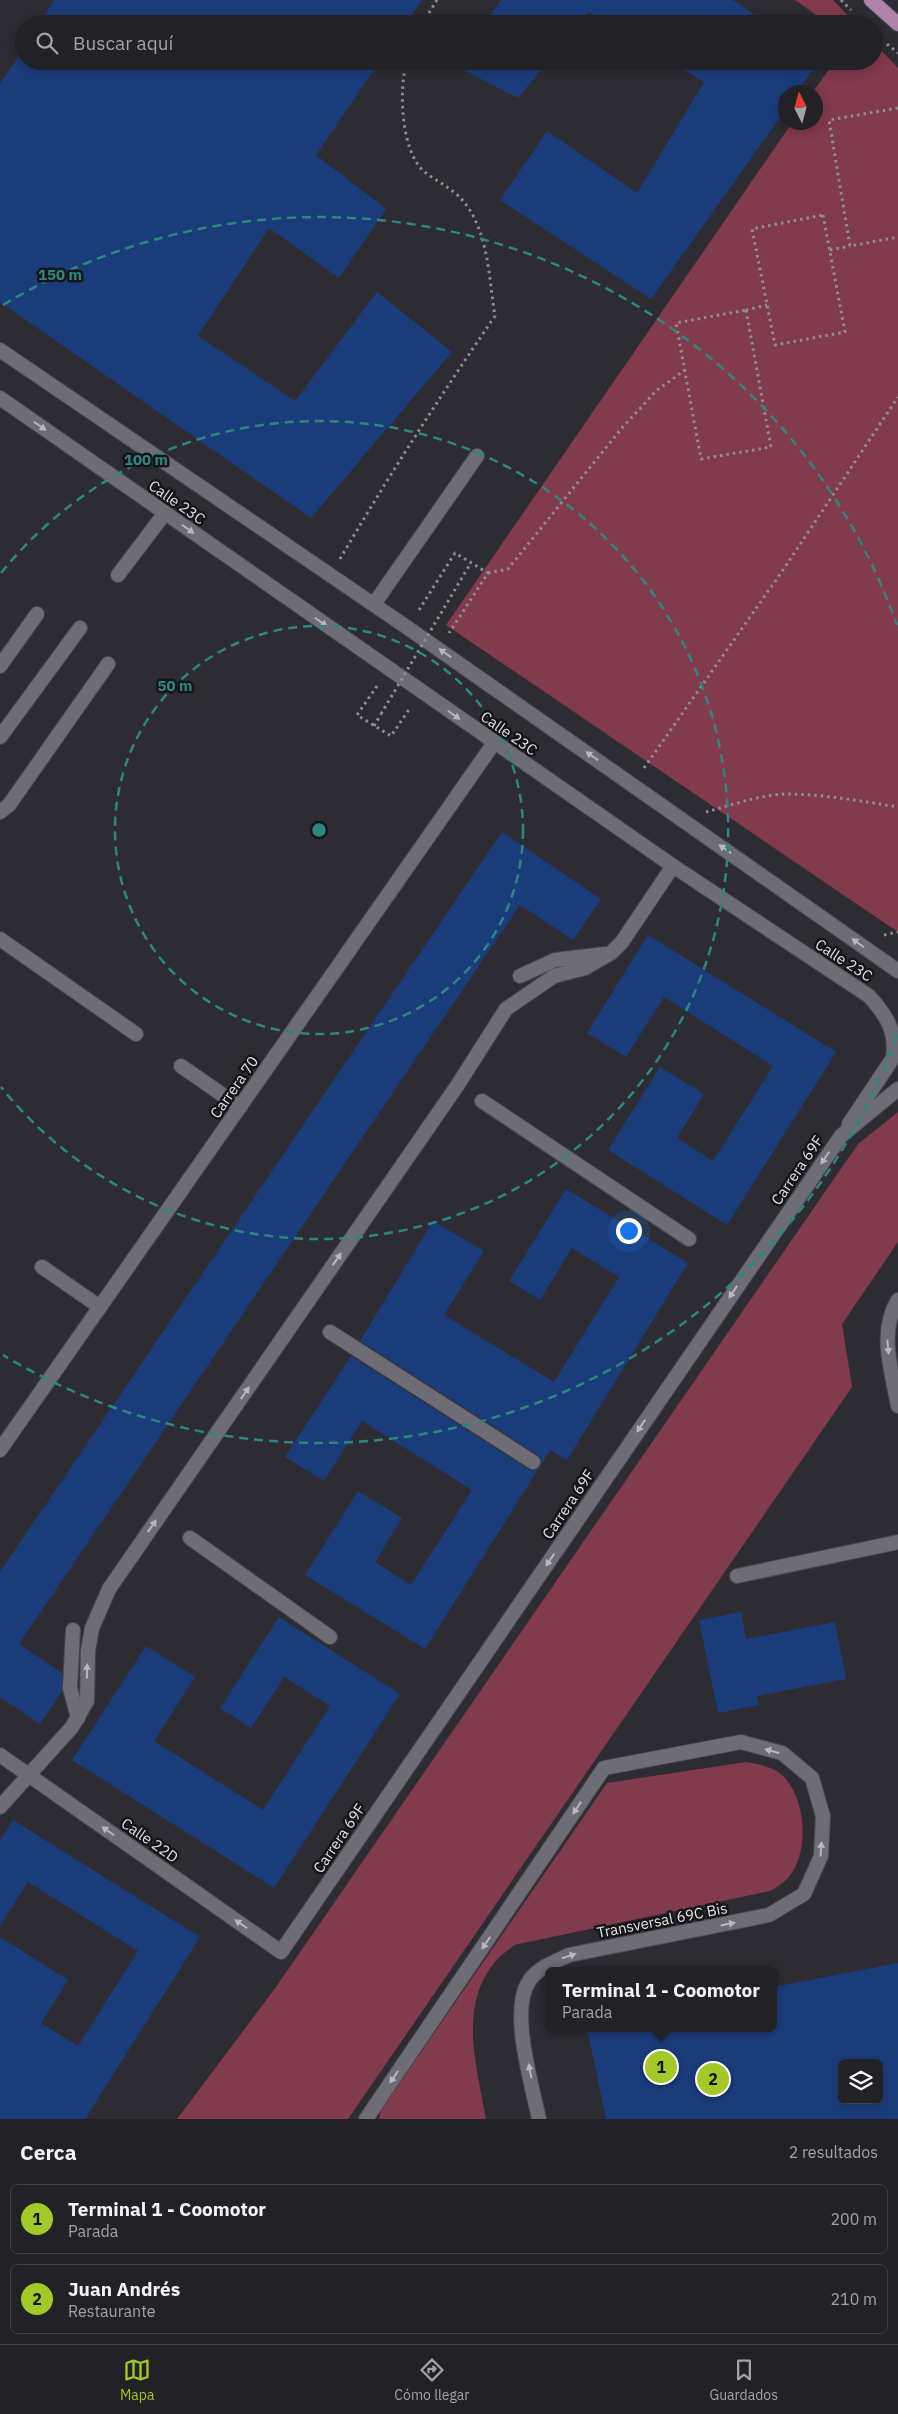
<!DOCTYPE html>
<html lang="es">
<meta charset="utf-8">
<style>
body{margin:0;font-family:"IBM Plex Sans",sans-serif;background:#2a292e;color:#f1f3f6}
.controls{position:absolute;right:15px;bottom:15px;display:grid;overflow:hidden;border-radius:8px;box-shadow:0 2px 12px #0003}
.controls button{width:45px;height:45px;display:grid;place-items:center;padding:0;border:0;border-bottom:1px solid #3f3e43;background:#222126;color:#f1f3f6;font:25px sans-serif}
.compass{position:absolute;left:778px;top:85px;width:45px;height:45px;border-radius:50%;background:#222126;box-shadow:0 2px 12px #0003;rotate:354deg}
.you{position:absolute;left:628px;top:1230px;width:18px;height:18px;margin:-12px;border:4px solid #fff;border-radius:50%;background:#1a73e8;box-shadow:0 0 0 8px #1a73e833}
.badge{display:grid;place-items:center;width:32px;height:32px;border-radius:50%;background:#a2c928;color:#111;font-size:16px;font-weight:700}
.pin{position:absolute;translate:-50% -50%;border:2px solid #fff;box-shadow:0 1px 5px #0006}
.popup{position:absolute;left:545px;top:1967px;width:232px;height:65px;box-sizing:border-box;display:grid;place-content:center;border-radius:8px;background:#222126;filter:drop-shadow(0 1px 4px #0005);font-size:16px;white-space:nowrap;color:#a2a3a7}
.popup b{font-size:19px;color:#f1f3f6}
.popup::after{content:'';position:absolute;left:50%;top:100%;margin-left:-10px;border:10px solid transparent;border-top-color:#222126}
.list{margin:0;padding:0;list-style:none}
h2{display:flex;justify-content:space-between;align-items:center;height:65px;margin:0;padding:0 20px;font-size:21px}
h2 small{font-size:16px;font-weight:400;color:#a2a3a7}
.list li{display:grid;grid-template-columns:32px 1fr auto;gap:15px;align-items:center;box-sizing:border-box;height:70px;margin:0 10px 10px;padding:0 10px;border:1px solid #3f3e43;border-radius:8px}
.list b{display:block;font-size:19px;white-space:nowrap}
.list p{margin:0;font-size:16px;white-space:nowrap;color:#a2a3a7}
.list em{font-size:16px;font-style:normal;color:#a2a3a7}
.icon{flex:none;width:28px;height:28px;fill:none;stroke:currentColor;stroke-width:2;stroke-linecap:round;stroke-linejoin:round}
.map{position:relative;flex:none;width:898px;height:2119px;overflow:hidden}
.search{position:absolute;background:#222126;box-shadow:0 2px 12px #0003;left:15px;right:15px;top:15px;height:55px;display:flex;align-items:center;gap:12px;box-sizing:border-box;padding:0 18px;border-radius:28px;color:#a2a3a7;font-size:19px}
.sheet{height:225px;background:#222126}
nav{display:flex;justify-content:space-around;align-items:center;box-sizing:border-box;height:70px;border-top:1px solid #3f3e43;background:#222126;font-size:14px;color:#a2a3a7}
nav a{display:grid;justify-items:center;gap:2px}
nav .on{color:#a2c928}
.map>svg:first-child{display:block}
</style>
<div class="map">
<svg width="898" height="2119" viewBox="0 0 898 2119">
<rect width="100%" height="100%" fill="#2e2c33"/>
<!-- green -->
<g fill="#823a4d">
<polygon points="795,0 833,0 856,24 829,24"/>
<polygon points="874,43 898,68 898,932 446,625 792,123 816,122 816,92 813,92 835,61 874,61"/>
<polygon points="898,1112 898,1242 842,1324 852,1387 348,2119 177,2119 276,1987 858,1144"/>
<path d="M746 1762C759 1764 775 1767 784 1777 807 1801 810 1856 786 1880 782 1884 775 1888 770 1891L514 1945C508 1951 499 1956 494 1963 458 2008 477 2068 486 2119H379L381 2110 607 1783Z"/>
</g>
<!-- building -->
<g fill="#1b3c7b" fill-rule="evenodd">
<polygon points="54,0 422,0 406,24 39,24"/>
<polygon points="501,0 733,0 768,24 609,24 589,12 579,24 484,24"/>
<polygon points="24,48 24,61 380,61 316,155 386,209 339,278 269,228 198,336 295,401 377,292 452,352 311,518 0,302 0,84"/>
<polygon points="457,61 548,61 518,98 454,65"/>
<polygon points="670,61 819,61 797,92 786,92 786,109 651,299 500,200 547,131 637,193 704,82"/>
<polygon points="502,832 601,899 573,940 520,905 19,1644 62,1673 62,1691 40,1724 0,1697 0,1572"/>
<polygon points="648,935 836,1052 727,1225 608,1150 660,1067 704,1094 677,1138 713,1161 773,1066 664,997 626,1057 587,1033"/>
<polygon points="566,1189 688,1263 567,1460 550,1450 541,1465 541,1458 538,1455 360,1341 433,1221 484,1251 444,1315 554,1382 619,1277 572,1248 540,1300 509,1281"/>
<polygon points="351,1356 528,1469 533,1471 539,1468 425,1649 305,1575 358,1491 402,1518 375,1562 411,1585 472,1490 362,1421 324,1481 285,1457"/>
<polygon points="741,1612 746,1639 835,1622 846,1679 757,1696 759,1705 718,1713 699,1620"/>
<polygon points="279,1617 400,1694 274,1888 72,1760 146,1646 195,1677 154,1741 263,1810 330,1706 284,1677 251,1728 220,1708"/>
<polygon points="13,1820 200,1937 85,2119 0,2119 0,1937 68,1980 41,2023 78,2046 138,1951 28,1882 0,1926 0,1841"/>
<path d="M898 1963V2119H606L587 2028H774V1987ZM842 2063H879V2100H842Z"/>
</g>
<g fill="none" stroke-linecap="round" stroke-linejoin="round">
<defs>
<g id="service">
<polyline points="118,575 165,513"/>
<polyline points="374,604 477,456"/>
<polyline points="0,666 37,614"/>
<polyline points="0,737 80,628"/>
<polyline points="0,812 9,805 108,664"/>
<polyline points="0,939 136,1034"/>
<polyline points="520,976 555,960 605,954"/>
<polyline points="181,1066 240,1107"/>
<polyline points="482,1101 689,1239"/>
<polyline points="42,1267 100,1307"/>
<polyline points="330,1332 533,1462"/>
<polyline points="190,1538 330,1637"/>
<polyline points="737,1576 898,1542"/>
<polyline points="73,1630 70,1688 78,1718"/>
<polyline points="0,1807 72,1727 87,1701 88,1651 92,1628 109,1589 457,1086 506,1009 554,976 585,968 611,953 622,942 673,866"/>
<path d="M366 2119 604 1768 741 1742 782 1753 812 1778 823 1816 821 1856 804 1894 769 1915 569 1955C555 1962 536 1968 528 1983 510 2012 532 2085 539 2119"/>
</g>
<g id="minor">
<polyline points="0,350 408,628 898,971"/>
<path d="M0 398 673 866 869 996C886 1015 897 1031 893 1058L849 1124"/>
<polyline points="0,1450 494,743"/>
<polyline points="0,1755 281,1952 841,1136 898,1089"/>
</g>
<path id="tertiary" d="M898 1300C878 1333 892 1371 898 1406"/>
<polyline id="trunk" points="871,0 898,24"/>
</defs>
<!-- service casing -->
<use href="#service" stroke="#4b4950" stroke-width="16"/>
<!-- minor casing -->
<use href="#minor" stroke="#4b4950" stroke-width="16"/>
<!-- tertiary casing -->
<use href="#tertiary" stroke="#4b4950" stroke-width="16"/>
<!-- trunk casing -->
<use href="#trunk" stroke="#4b4950" stroke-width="16"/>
<!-- path -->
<g stroke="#908e94" stroke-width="3" stroke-dasharray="2.5 4" stroke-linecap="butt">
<polyline points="841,0 851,10"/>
<polyline points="422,24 437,0"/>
<polyline points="887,44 898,53"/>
<polyline points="898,108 829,120 850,246 898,237"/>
<polygon points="823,215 845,332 775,345 752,229"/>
<polyline points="830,250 850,246"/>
<polygon points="746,310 771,447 701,459 676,323"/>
<polyline points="746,310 767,305"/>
<path d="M340 559C389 475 441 395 495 316 489 280 489 237 467 206 456 190 441 184 426 173 401 155 398 89 407 61"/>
<polyline points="488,573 508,569 621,429 657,390 685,370"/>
<polyline points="419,610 455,553 488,573 449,633"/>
<polyline points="377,686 357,715 391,736 410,708"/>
<polyline points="374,726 381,714"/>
<polyline points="644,768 783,570 898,397"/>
<path d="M706 812C732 805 759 795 786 794 823 794 861 801 898 807"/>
<polyline points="884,935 898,932"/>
</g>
<!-- service -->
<use href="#service" stroke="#6e6c74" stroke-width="14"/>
<!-- minor -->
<use href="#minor" stroke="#6e6c74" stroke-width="14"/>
<!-- tertiary -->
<use href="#tertiary" stroke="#6e6c74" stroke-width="14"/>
<!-- trunk -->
<use href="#trunk" stroke="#b083ac" stroke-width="14"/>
<!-- path-bridge -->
<polyline stroke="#908e94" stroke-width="3" stroke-dasharray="2.5 4" stroke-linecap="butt" points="381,714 469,566"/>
</g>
<!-- one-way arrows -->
<defs><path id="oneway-solid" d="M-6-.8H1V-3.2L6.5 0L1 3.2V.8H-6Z" transform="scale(1.25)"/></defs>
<g fill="#b9b8be">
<use href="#oneway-solid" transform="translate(40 426) rotate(35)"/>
<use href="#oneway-solid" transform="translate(188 529) rotate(35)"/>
<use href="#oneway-solid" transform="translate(321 622) rotate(35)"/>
<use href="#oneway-solid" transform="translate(445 653) rotate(-145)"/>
<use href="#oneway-solid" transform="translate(454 715) rotate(35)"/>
<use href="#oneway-solid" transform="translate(592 756) rotate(-145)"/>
<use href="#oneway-solid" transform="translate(725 849) rotate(-145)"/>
<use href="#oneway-solid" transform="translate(858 943) rotate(-145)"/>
<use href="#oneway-solid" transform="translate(825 1158) rotate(124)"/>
<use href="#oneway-solid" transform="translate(337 1259) rotate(-55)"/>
<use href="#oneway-solid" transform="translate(733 1292) rotate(124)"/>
<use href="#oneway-solid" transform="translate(888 1347) rotate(84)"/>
<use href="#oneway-solid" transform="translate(245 1393) rotate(-55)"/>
<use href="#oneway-solid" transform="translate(641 1426) rotate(124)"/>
<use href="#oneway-solid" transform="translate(152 1526) rotate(-55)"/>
<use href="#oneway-solid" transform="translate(550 1560) rotate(124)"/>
<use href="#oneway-solid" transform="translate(87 1671) rotate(-89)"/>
<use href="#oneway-solid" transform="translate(772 1751) rotate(-165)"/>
<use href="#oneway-solid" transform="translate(577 1808) rotate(124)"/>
<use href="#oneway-solid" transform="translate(108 1831) rotate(-145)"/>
<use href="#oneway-solid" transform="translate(821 1849) rotate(-86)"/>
<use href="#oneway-solid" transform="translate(241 1924) rotate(-145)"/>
<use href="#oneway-solid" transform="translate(728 1924) rotate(-11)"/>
<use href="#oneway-solid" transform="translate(486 1943) rotate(124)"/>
<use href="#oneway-solid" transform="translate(569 1956) rotate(-18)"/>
<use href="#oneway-solid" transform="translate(530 2071) rotate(-101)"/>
<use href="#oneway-solid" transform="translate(394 2077) rotate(124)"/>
</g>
<!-- distance rings -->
<g fill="none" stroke="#2f8680" stroke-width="2.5" stroke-dasharray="9 6">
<circle cx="319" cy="830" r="204"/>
<path d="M1 573A409 409 0 1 1 1 1087"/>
<path d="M897 1035A613 613 0 0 1 3 1355M3 305A613 613 0 0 1 897 625"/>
</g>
<g text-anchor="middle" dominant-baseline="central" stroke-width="5" stroke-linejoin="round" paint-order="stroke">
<!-- street labels -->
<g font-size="15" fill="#e2e1e6" stroke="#161518">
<text transform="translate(177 502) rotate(35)">Calle 23C</text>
<text transform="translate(509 733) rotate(35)">Calle 23C</text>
<text transform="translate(844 960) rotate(33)">Calle 23C</text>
<text transform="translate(234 1087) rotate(-55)">Carrera 70</text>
<text transform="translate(797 1170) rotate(-56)">Carrera 69F</text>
<text transform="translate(568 1504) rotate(-56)">Carrera 69F</text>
<text transform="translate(339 1838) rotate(-56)">Carrera 69F</text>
<text transform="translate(150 1840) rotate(35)">Calle 22D</text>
<text transform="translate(662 1920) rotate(-11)">Transversal 69C Bis</text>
</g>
</g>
<circle cx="319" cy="830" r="8" fill="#2f8680" stroke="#161518" stroke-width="2.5"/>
<g font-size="15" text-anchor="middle" font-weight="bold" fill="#2f8680" stroke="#161518" stroke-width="5" stroke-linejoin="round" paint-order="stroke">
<text x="60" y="280">150 m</text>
<text x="146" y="465">100 m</text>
<text x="175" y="691">50 m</text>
</g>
</svg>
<div class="controls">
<button><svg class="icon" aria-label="layers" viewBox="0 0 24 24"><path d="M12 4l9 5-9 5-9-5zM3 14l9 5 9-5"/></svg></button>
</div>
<svg class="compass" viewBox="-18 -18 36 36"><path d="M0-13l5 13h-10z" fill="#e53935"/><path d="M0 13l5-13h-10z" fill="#a2a3a7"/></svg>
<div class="you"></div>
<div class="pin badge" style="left:661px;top:2067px">1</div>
<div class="popup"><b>Terminal 1 - Coomotor</b>Parada</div>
<div class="pin badge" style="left:713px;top:2079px">2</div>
<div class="search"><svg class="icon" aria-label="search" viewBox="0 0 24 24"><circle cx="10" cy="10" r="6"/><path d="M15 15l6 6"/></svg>Buscar aquí</div>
</div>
<section class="sheet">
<h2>Cerca<small>2 resultados</small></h2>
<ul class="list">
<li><span class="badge">1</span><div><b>Terminal 1 - Coomotor</b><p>Parada</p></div><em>200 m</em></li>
<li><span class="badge">2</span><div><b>Juan Andrés</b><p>Restaurante</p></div><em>210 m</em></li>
</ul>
</section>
<nav>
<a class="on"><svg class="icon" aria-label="map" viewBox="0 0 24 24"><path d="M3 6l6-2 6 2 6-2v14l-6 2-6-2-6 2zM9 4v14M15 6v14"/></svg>Mapa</a>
<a><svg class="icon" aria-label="directions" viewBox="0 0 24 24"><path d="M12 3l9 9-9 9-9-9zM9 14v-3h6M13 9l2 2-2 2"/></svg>Cómo llegar</a>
<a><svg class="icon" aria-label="saved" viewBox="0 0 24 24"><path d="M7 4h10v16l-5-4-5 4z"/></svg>Guardados</a>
</nav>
